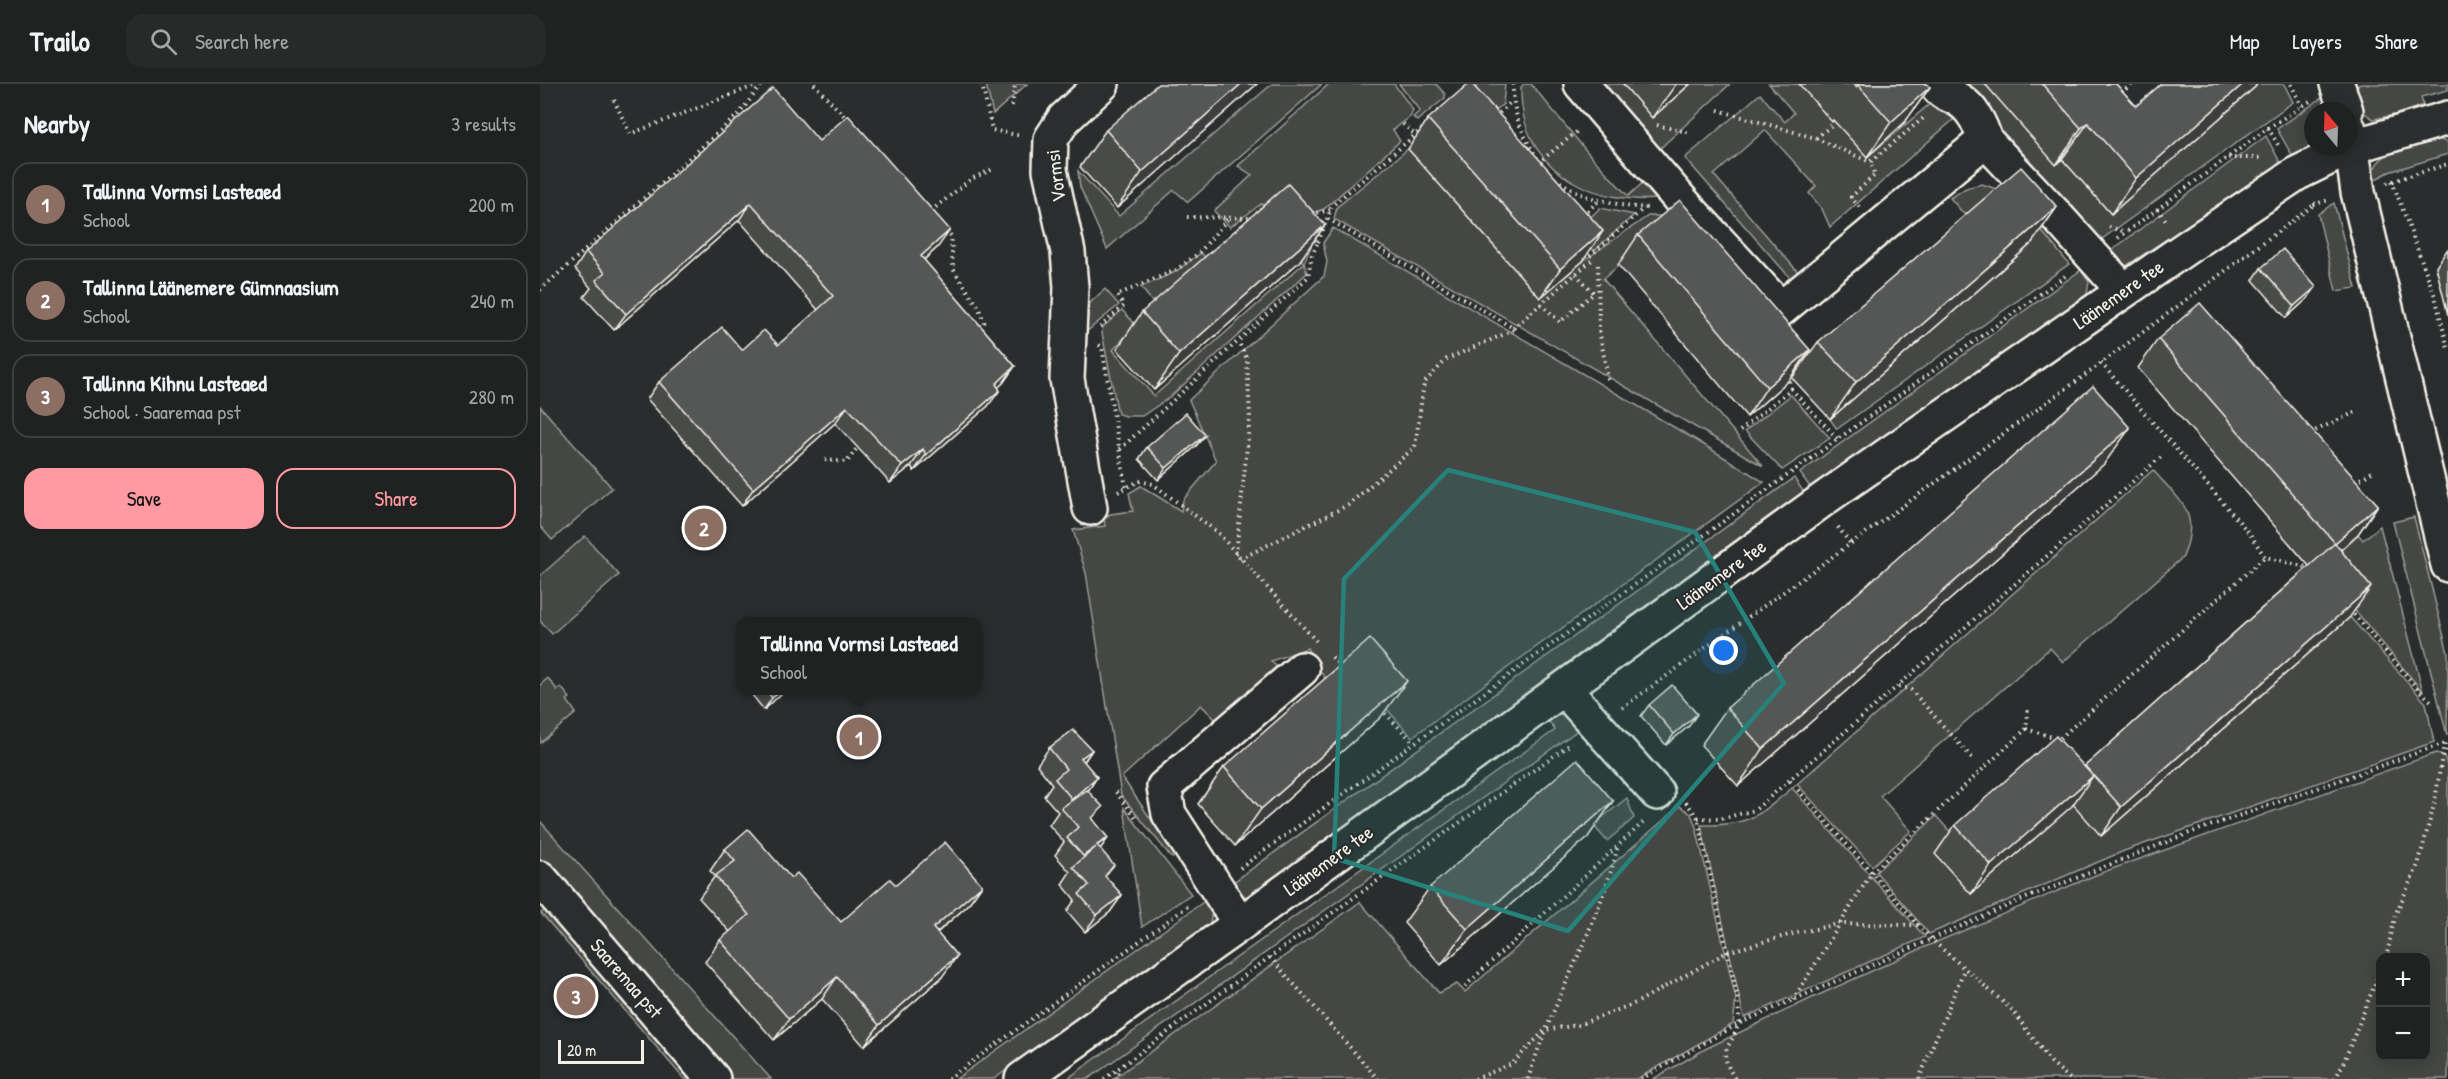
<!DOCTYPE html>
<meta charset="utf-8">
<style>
body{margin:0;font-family:"Patrick Hand",sans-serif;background:#282a2a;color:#f1f3f6}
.controls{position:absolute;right:18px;bottom:18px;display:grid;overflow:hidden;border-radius:12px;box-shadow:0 3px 15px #0003}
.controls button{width:54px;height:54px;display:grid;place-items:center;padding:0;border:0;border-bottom:2px solid #3d3f40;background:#202222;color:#f1f3f6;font:30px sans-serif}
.compass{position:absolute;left:1764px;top:18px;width:54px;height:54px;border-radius:50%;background:#202222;box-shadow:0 3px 15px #0003;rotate:341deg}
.scale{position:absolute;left:18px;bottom:15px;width:86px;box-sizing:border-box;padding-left:6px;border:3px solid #f4f1e8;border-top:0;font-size:16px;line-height:21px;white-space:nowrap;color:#f4f1e8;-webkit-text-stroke:4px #2a2d2e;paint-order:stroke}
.you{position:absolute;left:1184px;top:567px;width:21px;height:21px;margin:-15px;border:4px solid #fff;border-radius:50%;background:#1a73e8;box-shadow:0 0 0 9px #1a73e833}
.badge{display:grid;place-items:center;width:39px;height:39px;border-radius:50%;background:#ff9aa2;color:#fff;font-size:20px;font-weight:700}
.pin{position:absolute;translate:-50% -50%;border:3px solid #fff;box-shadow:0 2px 6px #0006}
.popup{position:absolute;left:196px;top:533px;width:246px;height:78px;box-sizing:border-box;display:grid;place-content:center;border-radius:12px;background:#202222;filter:drop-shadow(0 2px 4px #0005);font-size:20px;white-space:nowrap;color:#a2a4a5}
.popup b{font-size:22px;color:#f1f3f6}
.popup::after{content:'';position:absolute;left:50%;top:100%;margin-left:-12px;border:12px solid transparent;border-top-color:#202222}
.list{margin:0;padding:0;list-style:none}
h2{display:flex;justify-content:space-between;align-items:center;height:78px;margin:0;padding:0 24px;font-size:26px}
h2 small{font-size:20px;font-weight:400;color:#a2a4a5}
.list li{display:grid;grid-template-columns:39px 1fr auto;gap:18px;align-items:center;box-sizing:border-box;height:84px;margin:0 12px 12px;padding:0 12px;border:2px solid #3d3f40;border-radius:18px}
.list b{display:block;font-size:22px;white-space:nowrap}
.list p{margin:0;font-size:20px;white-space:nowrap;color:#a2a4a5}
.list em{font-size:20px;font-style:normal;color:#a2a4a5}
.actions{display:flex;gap:12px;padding:18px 24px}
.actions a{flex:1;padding:14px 0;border:2px solid #ff9aa2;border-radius:18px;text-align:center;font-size:21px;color:#ff9aa2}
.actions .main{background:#ff9aa2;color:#111}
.icon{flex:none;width:33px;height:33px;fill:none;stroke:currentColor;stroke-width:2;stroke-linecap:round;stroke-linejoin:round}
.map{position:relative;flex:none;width:1908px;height:995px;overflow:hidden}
header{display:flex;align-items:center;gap:36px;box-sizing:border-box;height:84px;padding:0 30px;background:#202222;border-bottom:2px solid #3d3f40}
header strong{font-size:28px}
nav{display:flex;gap:33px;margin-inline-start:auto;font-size:21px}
.search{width:420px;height:54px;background:#282a2a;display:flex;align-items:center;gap:15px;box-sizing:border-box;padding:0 21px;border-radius:18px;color:#a2a4a5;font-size:22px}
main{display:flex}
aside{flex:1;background:#202222}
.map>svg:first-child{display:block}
</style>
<header>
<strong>Trailo</strong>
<div class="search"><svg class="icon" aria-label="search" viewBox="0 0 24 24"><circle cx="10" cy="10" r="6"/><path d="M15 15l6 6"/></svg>Search here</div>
<nav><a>Map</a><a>Layers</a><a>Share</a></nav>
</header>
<main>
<aside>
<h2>Nearby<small>3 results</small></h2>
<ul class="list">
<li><span class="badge" style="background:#8d6e63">1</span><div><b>Tallinna Vormsi Lasteaed</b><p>School</p></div><em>200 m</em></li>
<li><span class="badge" style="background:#8d6e63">2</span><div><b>Tallinna Läänemere Gümnaasium</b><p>School</p></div><em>240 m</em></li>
<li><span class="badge" style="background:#8d6e63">3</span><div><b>Tallinna Kihnu Lasteaed</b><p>School · Saaremaa pst</p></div><em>280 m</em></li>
</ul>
<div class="actions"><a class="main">Save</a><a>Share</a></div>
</aside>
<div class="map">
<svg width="1908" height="995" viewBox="0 0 1908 995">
<rect width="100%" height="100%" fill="#2a2d2e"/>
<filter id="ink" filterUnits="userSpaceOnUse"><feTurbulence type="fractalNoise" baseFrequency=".0167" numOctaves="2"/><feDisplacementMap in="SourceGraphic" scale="12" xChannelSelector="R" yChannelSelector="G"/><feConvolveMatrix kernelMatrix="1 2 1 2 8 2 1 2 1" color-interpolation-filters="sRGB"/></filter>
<g filter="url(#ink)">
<!-- green -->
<g fill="#444645" stroke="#9c9c96" stroke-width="1.5" fill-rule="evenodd">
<polygon points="446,0 487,0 453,30"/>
<polygon points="732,0 782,0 648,118 634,106 567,165 540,103 538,87 579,132"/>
<path d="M789 0H854L873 26 870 33 853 46 860 57 784 125C765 134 741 127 721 120L690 143 674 127 712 91 698 82Z"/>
<polygon points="859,0 896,0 905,10 905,14 877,37 873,33 880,27"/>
<polygon points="940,0 965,0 963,20 939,40 921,17"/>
<path d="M984 0H991L1049 70 1088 112 1105 97 1120 115C1048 120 979 84 981 3Z"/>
<polygon points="1055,0 1083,0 1112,33 1151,0 1190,0 1115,69"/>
<polygon points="1229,0 1333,1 1327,73 1398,13 1421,29 1290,143 1282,125 1269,109 1276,102 1225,46 1174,91 1258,188 1251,195 1145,74 1220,10 1245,38 1254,29"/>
<polygon points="1419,0 1445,0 1522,75 1571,130 1715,3 1713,0 1744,0 1753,18 1555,160"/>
<polygon points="1821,0 1908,0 1908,6 1881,13 1883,21 1855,31 1833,35 1818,24 1811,4"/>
<polygon points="1786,11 1791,27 1773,27 1773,62 1753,73 1737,45"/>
<polygon points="1726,52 1741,80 1586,182 1577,183 1564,172"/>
<path d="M1896 55 1908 58V70L1849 88 1832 97C1831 66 1872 61 1896 55Z"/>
<polygon points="868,65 1000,214 1043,177 1108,132 1123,132 1119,146 1063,195 1223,382 794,135 797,123"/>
<polygon points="1442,100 1459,106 1475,115 1529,180 1297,345 1290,335 1491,160 1432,139 1410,114 1426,104"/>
<polygon points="1794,119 1816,204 1796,207 1778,130"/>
<polygon points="1060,124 1094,131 1054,167 1036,147"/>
<polygon points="730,139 773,158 764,179 767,189 630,313 602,332 586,332 578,330 562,249 563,243 582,226 596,241 573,266 614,312 764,179"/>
<polygon points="793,144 1156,356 1224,398 872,653 813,588 788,600 767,564 731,577 739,585 676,636 661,621 582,693 636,772 632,774 581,711 546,489 533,446 565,442 564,435 570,430 593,427 589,409 601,402 641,427 643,416 676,377 649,316 784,192 787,178 783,159"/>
<polygon points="661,169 669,177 616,223 601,203 635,188"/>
<polygon points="1541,186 1549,198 1547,210 1272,406 1260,389"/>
<polygon points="565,205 579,221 546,248 544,247 550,219"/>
<polygon points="1251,311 1290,354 1242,386 1205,347"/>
<polygon points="0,322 72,404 12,456 0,442"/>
<path d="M1613 386C1641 419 1661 427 1643 473L1523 578 1510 564 1340 712 1371 747 1332 782 1257 700Z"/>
<polygon points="1254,394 1267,413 706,813 688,802"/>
<polygon points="1874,433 1908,569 1907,651 1853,438"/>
<polygon points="1840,442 1883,608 1780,484 1818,450 1823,456"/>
<polygon points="45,452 79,491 12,550 0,537 0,492"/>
<polygon points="1810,533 1886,619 1894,658 1584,767 1389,850 1336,788 1396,732 1415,753 1431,810 1533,721"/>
<polygon points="8,594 17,606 21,603 30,614 27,616 36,629 0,659 0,601"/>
<polygon points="1024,629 1031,634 1038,646 548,995 527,995 1015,646 1008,636"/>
<path d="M1896 669 1904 671 1908 685V995H1113L1167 964 1272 914 1387 862 1558 790ZM1840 874H1886V972H1840Z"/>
<path d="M1252 704 1385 853 1204 934 1161 741C1207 742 1218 733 1252 704Z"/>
<polygon points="1087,714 1094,734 1067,757 1053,741"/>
<polygon points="1140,722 1151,730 1156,743 1196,915 1193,940 1097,995 573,995 820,818 899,909 917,900 925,908"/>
<polygon points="584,724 651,810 602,843"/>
<polygon points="0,737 231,995 181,995 0,785"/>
<polygon points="666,816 672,828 670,839 454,995 416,995"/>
<polygon points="12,819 164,995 144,995 1,829"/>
</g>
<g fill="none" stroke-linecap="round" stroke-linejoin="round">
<defs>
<g id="minor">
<polyline points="1041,0 1145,121 1241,225 1445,56 1513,128 1583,206"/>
<path d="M1395 0C1405 12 1407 9 1419 16 1432 24 1441 41 1445 56"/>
<polyline points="1797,0 1806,27"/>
<polyline points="1809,45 1818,108 1908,481"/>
<polyline points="550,424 527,295 531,203 528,168 510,86 511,55 524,35 562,0"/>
<polyline points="1024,605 1117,709"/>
<polyline points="0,794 173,995"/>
<polyline points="700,840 629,730 624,703 762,585"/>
<polyline points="482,995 700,840 1288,412 1646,164 1756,90 1811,63 1908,34"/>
</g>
</defs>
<!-- minor casing -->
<use href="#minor" stroke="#f4f1e8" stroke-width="38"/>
<!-- path -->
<g stroke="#f4f1e8" stroke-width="4" stroke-dasharray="1.5 4.5" stroke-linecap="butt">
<polyline points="274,0 307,35"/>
<polyline points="442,0 452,46 482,52"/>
<path d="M973 0C972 30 982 49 997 74"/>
<polyline points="1751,0 1762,22"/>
<polyline points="1581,9 1592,0"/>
<polyline points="74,16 90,50 219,0"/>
<polyline points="472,22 475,0"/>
<polyline points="1178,26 1275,54 1330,78 1386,32"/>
<polyline points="955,33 972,17"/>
<polyline points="863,40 875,51"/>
<polyline points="1117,41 1151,49"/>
<polyline points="1728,44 1740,64"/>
<polyline points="1276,54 1298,36"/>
<polyline points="1688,74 1723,74"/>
<polyline points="998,79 1039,46"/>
<polyline points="1015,95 1045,112 1085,122 1107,124"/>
<polyline points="1852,97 1895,212 1908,265"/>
<polyline points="1847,99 1908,80"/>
<polyline points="1774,119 1775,120 1789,116"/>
<polyline points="1319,123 1311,113 1335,91 1330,78"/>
<polyline points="1617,125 1628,139"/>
<polyline points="391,127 431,95 453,85"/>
<polyline points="771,130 790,126"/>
<polyline points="1043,131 1060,116"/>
<polyline points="647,133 714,134"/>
<polyline points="788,135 975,245"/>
<polyline points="1569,143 1586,148"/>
<polyline points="406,146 411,152 413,185 438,222 444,238 440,246"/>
<polyline points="1578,154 1728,44 1772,16"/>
<polyline points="778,158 792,122 882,45"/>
<polyline points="1050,172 1104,124"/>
<polyline points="1058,181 1059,245 1069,300"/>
<polyline points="0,206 199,30 222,0"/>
<polyline points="1001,220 1020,238 1054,209 1036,190"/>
<polyline points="560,243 584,222 577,211 636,186 659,169 690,132"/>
<polyline points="973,244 1053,175"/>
<polyline points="559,261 562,263 586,404"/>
<polyline points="1561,279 1710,450 1725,473 1770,484"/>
<polyline points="1249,291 1251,305"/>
<polyline points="1200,347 1251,305 1298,355"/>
<polyline points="1770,349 1818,327"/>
<polyline points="580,365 768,193 772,171 778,158 772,154"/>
<polyline points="285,376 307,378 320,360"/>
<polyline points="1815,398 1832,388"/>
<polyline points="578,408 599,397 613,400 677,448 776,557"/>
<polyline points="1298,443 1310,459"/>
<polyline points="696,470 710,333 707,275 698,257"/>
<polyline points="700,475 808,421 875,363 884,299 907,275 976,245"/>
<polyline points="1810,526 1878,605 1891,617"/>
<polyline points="792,573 803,585"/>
<polyline points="1359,602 1371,606 1432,674"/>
<polyline points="1082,624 1548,289 1775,120"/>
<polyline points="841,625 874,659"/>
<polyline points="1486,645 1519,655 1725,473"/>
<polyline points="1905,660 1908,670"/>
<polyline points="1250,697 1391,855 1471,925 1511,978 1530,995"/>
<polyline points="576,708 597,735"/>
<path d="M1146 718 1158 734 1198 916C1198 923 1200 933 1198 941 1190 967 1176 964 1195 995"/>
<polyline points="1158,734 1180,735 1215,726 1621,373"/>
<polyline points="700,784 1528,190"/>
<polyline points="730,873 838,995"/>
<polyline points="1846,874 1856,829 1878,781 1895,717 1904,659"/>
<polyline points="925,902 1106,736"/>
<polyline points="1253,916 1332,788 1486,645 1488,624"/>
<polyline points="408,995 651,820"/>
<polyline points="564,995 730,873 1032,659"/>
<polyline points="577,995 578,986"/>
<polyline points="935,995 972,980 1005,946 1038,941 1096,919 1187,868 1256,849 1299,840 1379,841"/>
<path d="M988 995C1013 916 1058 843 1078 762"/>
<polyline points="1101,995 1198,940 1476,818 1647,750 1908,658"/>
<polyline points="1379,995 1424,886"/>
<polyline points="1795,995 1803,980 1840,887"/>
</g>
<!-- minor -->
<use href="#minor" stroke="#2a2d2e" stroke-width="33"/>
</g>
<!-- wall -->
<g fill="#494b4a" stroke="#f4f1e8" stroke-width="1.5">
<polygon points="717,0 577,124 540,83 566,46"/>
<polygon points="1083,0 1150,0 1112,34"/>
<polygon points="1259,0 1387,0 1390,3 1365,38 1327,73 1293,36 1292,38"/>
<polygon points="1445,0 1576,0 1596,22 1715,3 1571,130 1522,75 1516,81"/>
<polygon points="888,35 1043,177 1000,214 868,65"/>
<polygon points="279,57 398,163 384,176 475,282 463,299 458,303 448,322 374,387 371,382 350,399 295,339 202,422 107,315 119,298 238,261 278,226 199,136 74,246 44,213 51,204 35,185 46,168"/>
<polygon points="1517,123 1491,160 1290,335 1252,294 1278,258"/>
<polygon points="785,141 759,178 614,306 577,265 602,228"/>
<polygon points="1098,151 1270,266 1249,296 1207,333 1078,181"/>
<polygon points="1907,166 1908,166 1908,231 1896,183"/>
<polygon points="1721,184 1768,214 1746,234 1713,196"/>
<polygon points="1618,255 1838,421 1818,450 1801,466 1810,533 1561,752 1533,720 1431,810 1395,770 1415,741 1544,683 1769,482 1598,284"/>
<polygon points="665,351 656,362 618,396 599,375 607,363"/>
<polygon points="1564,380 1198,702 1161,661 1187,624"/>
<polygon points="208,606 245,606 224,626"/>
<polygon points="1109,621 1149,642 1126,661 1101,632"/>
<polygon points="841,633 695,762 658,720 684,683"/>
<polygon points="509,664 552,666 544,678 557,693 548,707 553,736 568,754 560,765 565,793 582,811 570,828 545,848 527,827 535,816 522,800 530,788 515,771 524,758 509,741 518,728 504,712 512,700 497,681"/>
<polygon points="1073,717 1048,753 901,881 864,839 890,803"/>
<polygon points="185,765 251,794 301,838 356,801 442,801 427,822 397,849 402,893 324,962 282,915 234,956 165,878 180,856 190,848 159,814 175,792 170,787"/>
</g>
<!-- shaded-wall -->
<g fill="#3c3d3c" stroke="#f4f1e8" stroke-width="1.5">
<polygon points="701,0 717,0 577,124 602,88"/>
<polygon points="1136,0 1150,0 1112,34"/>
<polygon points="1703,0 1717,0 1715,3 1571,130 1596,94"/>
<polygon points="1390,3 1365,38 1327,73 1351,38"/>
<polygon points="1548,39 1522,75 1516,81 1541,44"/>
<polygon points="211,119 199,136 74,246 86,230"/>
<polygon points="1517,123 1491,160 1290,335 1316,298"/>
<polygon points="785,141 759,178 614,306 639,270"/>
<polygon points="410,146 398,163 369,189 381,172"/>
<polygon points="1063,147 1043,177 1000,214 1020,185"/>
<polygon points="1776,203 1768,214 1746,234 1754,222"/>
<polygon points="1270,266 1249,296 1207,333 1227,303"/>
<polygon points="475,282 463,299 444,317 456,300"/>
<polygon points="460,306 448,322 374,387 386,371"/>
<polygon points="307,323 295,339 202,422 213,405"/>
<polygon points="1590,344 1564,380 1198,702 1223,665"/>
<polygon points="665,351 656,362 618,396 626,384"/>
<polygon points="383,365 371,382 350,399 362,382"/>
<polygon points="1838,421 1818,450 1775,489 1795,459"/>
<polygon points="1831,503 1810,533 1561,752 1581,723"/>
<polygon points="867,597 841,633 695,762 721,725"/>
<polygon points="241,606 245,606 224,626 232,614"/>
<polygon points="1157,630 1149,642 1126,661 1134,650"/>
<polygon points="552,666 540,683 541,674"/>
<polygon points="1553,692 1532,722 1431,810 1451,781"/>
<polygon points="557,693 546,710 524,727 532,715"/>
<polygon points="1073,717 1048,753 901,881 927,845"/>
<polygon points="568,754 556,771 557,761"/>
<polygon points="442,801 427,822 378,865 393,844"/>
<polygon points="582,811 570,828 545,848 557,831"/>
<polygon points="417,872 402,893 324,962 339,941"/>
<polygon points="297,893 282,915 234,956 249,935"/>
</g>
<!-- building -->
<g fill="#555756" stroke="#f4f1e8" stroke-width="1.5">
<polygon points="618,0 701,0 602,88 566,46"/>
<polygon points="928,0 932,0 1063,147 1020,185 888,35"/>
<polygon points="1314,0 1387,0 1390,3 1351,38 1318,1 1316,3"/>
<polygon points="1502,0 1576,0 1596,22 1621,0 1703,0 1596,94 1548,39 1541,44"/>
<polygon points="233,4 279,57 308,31 410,146 381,172 475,282 456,300 460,306 386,371 383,365 362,382 307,323 213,405 119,298 182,243 202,266 224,246 238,261 293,212 211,119 86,230 56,196 65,189 46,168"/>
<polygon points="1481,83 1517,123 1316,298 1278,258"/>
<polygon points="748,100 785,141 639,270 602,228"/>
<polygon points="1140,116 1270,266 1227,303 1098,151"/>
<polygon points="1743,165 1776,203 1754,222 1721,184"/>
<polygon points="1660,219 1838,421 1795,459 1831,503 1581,723 1545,682 1795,459 1618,255"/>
<polygon points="1553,302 1590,344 1223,665 1187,624"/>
<polygon points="646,329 665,351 626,384 607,363"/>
<polygon points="830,555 867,597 721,725 684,683"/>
<polygon points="1132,601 1157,630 1134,650 1109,621"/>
<polygon points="226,606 241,606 232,614"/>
<polygon points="533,646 552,666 541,674 557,693 532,715 515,695 526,685 509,664"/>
<polygon points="1516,652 1553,692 1451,781 1415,741"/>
<polygon points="1037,675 1073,717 927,845 890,803"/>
<polygon points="547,706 563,723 552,734 568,754 557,761 574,781 565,792 582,811 557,831 539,810 549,801 533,783 556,763 543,772 527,754 538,743 521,724"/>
<polygon points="208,745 251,794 257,789 301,838 350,795 356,801 405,758 442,801 393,844 417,872 339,941 297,893 249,935 180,856 209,831 175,792 195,777 185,765"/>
</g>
</g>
<!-- marked area -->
<path fill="#26827a" fill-opacity="0.2" stroke="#26827a" stroke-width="4.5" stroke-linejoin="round" d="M908 386 1155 448 1244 599 1028 847 794 774 804 495Z"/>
<g text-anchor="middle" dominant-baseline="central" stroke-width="4.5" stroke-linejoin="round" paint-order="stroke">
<!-- street labels -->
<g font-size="20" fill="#f4f1e8" stroke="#2a2d2e">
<text transform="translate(515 92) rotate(-97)">Vormsi</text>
<text transform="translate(1578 210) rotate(-35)">Läänemere tee</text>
<text transform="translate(1181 490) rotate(-36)">Läänemere tee</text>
<text transform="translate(788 776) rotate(-36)">Läänemere tee</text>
<text transform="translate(87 894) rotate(49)">Saaremaa pst</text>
</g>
</g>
</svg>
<div class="controls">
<button>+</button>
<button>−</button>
</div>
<svg class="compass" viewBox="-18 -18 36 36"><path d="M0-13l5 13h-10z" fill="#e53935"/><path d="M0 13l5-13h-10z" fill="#a2a4a5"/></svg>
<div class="scale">20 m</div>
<div class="you"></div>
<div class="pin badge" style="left:319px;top:653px;background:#8d6e63">1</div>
<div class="popup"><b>Tallinna Vormsi Lasteaed</b>School</div>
<div class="pin badge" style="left:164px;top:444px;background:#8d6e63">2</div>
<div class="pin badge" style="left:36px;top:912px;background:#8d6e63">3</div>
</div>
</main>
